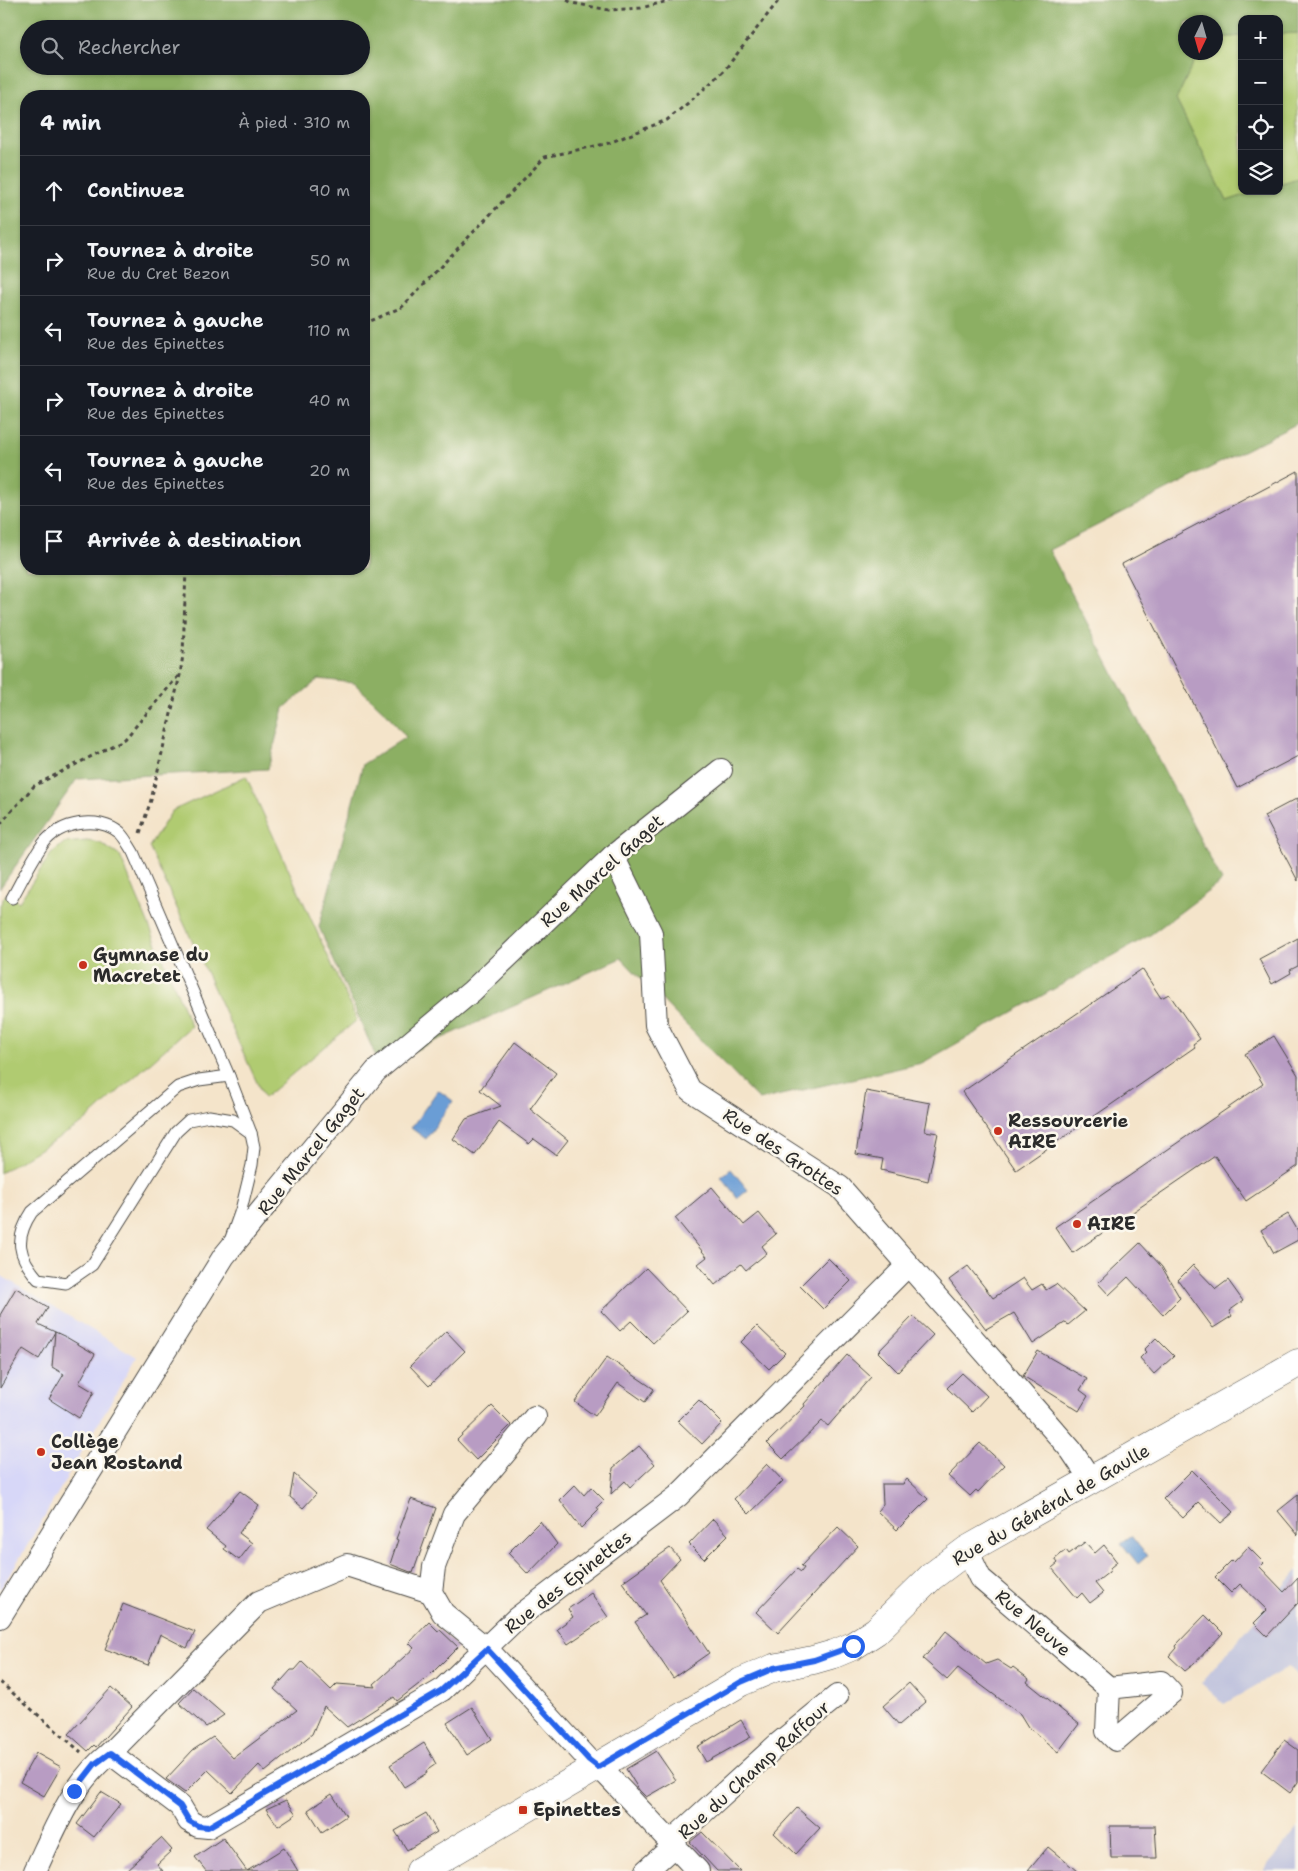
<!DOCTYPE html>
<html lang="fr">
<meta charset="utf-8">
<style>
body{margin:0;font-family:"Shantell Sans",sans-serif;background:#20242c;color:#f1f3f6}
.controls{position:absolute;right:15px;top:15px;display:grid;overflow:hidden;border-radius:10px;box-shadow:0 1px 4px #0004}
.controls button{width:45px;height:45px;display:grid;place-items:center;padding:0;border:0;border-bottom:1px solid #363941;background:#171b24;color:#f1f3f6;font:25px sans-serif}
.compass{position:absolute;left:1178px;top:15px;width:45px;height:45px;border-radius:50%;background:#171b24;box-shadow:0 1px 4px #0004;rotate:185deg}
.stop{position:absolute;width:15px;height:15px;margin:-11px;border:4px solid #2563eb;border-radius:50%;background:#fff}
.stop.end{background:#2563eb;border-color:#fff;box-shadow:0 1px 5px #0008}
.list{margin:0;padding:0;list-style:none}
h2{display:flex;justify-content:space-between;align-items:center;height:65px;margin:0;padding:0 20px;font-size:21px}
h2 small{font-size:16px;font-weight:400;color:#9ea1a6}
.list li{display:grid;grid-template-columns:32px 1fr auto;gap:15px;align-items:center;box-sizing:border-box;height:70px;padding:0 20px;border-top:1px solid #363941}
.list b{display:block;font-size:19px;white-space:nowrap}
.list p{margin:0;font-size:16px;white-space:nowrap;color:#9ea1a6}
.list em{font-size:16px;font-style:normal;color:#9ea1a6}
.icon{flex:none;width:28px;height:28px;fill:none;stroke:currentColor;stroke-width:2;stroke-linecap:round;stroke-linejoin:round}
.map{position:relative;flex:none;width:1298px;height:1871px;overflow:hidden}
.search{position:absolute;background:#171b24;box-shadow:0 1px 4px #0004;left:20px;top:20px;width:350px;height:55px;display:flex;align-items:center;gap:12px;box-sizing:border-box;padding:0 18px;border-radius:28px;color:#9ea1a6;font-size:19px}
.panel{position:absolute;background:#171b24;box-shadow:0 1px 4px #0004;left:20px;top:90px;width:350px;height:485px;border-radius:20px}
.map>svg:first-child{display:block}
</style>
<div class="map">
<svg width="1298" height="1871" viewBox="0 0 1298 1871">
<rect width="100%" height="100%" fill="#fbf7ec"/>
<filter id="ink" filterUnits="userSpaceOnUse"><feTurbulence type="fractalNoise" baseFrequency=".02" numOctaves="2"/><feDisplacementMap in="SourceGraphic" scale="10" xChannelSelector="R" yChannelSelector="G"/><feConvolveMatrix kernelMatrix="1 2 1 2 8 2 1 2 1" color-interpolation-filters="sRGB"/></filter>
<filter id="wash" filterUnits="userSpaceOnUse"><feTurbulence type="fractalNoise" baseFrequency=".0096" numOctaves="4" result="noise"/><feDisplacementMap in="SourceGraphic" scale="20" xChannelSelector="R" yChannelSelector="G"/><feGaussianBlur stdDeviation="1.12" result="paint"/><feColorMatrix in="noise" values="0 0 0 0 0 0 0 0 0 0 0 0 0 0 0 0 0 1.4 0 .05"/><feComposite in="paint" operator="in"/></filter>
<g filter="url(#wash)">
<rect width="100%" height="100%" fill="#f4e4ca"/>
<!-- built -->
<polygon fill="#d7d7f8" points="0,1275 137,1357 27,1546 0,1590"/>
<!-- industrial -->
<g fill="#bfc2dd">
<polygon points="1298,1570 1298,1676 1288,1667 1224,1704 1201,1683"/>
<polygon points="1298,1827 1298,1871 1264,1871"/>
</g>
<!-- green -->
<g fill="#b0cb71" stroke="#6e7b4e">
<polygon points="1298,33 1298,178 1279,184 1279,34"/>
<polygon points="1242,36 1242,191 1257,191 1227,201 1176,100 1198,53 1216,52 1216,38"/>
<polygon points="246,776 357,1020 264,1098 149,847 172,811"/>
<polygon points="87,841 100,843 120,856 191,1026 83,1123 0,1173 0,905 6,894 19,902 51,854 64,843"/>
</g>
<!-- forest -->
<path fill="#8caf63" stroke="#5c6d47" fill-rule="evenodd" d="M0 0H1298V33L1279 34V19H1242V36L1216 38V22H1186V52L1198 53 1176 100 1227 201 1257 191H1279V184L1298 178V423L1049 550 1222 881 1150 935 922 1063 759 1100 621 958 380 1066 319 927 363 764 406 737 388 715 354 683 319 679 284 708 268 769 77 779 0 888ZM29 29H361V66H29ZM26 96H364V569H26Z"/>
<!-- water -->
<g fill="#6b9dd5" stroke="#4b6480">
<polygon points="438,1090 453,1101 426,1139 411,1128"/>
<polygon points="731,1169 748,1190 738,1198 721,1177"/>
<polygon points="1131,1536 1147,1556 1138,1564 1121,1543"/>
</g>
<g id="blocks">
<!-- building -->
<g fill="#b89cc3">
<polygon points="1298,471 1298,756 1237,788 1122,564"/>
<polygon points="1298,798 1298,881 1264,816"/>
<polygon points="1298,938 1298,966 1290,970 1291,973 1272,984 1259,959"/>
<polygon points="1142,969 1161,998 1169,994 1200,1039 1193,1044 1195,1047 1016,1170 962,1092"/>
<polygon points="1274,1036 1298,1075 1298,1166 1246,1201 1215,1156 1073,1253 1055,1227 1263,1084 1245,1054"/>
<polygon points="515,1042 556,1073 530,1109 568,1140 556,1155 534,1139 529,1144 499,1122 475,1155 453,1139 466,1119 501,1106 480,1090"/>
<polygon points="866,1091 930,1103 925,1131 938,1133 928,1181 881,1170 883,1159 856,1154"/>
<polygon points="712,1187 744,1225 759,1213 776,1234 762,1246 767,1253 746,1270 741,1264 715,1285 698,1264 707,1257 675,1218"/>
<polygon points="1288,1214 1298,1231 1298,1240 1274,1253 1261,1230"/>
<polygon points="1140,1243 1162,1267 1180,1298 1163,1315 1128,1277 1109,1295 1098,1283"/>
<polygon points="828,1258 851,1281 823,1309 800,1286"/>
<polygon points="1193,1265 1216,1289 1228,1280 1243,1301 1229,1311 1232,1316 1213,1328 1178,1280"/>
<polygon points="968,1266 993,1298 1023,1278 1032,1290 1042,1284 1046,1290 1056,1284 1085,1311 1068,1325 1066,1322 1033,1344 1014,1313 986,1329 949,1280"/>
<polygon points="646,1268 687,1311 653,1343 631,1321 620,1331 601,1311"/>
<polygon points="16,1288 48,1307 38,1324 66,1337 95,1354 79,1383 94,1392 79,1418 49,1399 64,1374 52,1367 55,1332 39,1359 23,1349 0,1388 0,1315"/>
<polygon points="913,1316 933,1335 898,1372 878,1352"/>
<polygon points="757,1326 785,1353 769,1369 741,1342"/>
<polygon points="446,1331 465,1351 429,1386 410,1366"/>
<polygon points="1156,1338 1174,1356 1154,1374 1140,1358 1146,1352 1144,1350"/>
<polygon points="1038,1351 1087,1379 1080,1390 1088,1396 1079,1411 1023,1376"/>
<polygon points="847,1355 871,1377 828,1426 822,1421 783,1459 767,1443 805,1406 804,1404"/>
<polygon points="607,1357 654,1389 645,1402 618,1383 595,1416 575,1402"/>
<polygon points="962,1373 987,1396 972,1412 947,1388"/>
<polygon points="699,1400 722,1423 702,1444 678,1421"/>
<polygon points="492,1406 511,1425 476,1460 457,1440"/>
<polygon points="980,1443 1004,1465 978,1492 976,1490 970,1496 948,1476"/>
<polygon points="639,1446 655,1464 630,1487 625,1481 611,1494 613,1468"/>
<polygon points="767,1464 783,1481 749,1514 734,1499"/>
<polygon points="1192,1470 1234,1512 1221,1523 1199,1502 1183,1518 1163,1499"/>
<polygon points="294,1474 316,1494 303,1508 290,1497"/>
<polygon points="907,1479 928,1499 897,1530 877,1511 883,1504 882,1484 903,1484"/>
<polygon points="575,1485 584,1495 591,1487 604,1500 597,1507 599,1510 581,1528 560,1500"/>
<polygon points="240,1491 259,1505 239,1533 252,1543 239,1560 224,1549 226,1546 206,1530"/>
<polygon points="1298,1495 1298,1535 1278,1511"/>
<polygon points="411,1499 436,1508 413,1573 390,1564 398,1540 396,1539"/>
<polygon points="713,1519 728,1535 704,1559 689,1544"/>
<polygon points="540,1521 557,1544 528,1574 508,1553"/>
<polygon points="838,1527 858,1546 778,1633 756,1612 797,1569 801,1572 804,1568 801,1566"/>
<polygon points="1085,1542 1095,1553 1104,1545 1117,1562 1111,1567 1109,1572 1095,1583 1103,1593 1090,1603 1082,1593 1077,1598 1052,1568 1058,1563 1055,1559 1066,1550 1069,1554"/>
<polygon points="1248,1547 1264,1563 1260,1567 1284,1592 1298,1577 1298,1603 1267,1636 1254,1623 1267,1610 1240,1584 1231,1593 1215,1577 1232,1560 1234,1562"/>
<polygon points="670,1548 680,1559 660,1580 709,1653 673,1678 635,1622 646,1615 622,1582"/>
<polygon points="591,1593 608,1617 568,1644 557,1629 573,1617 568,1609"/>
<polygon points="123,1604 195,1632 187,1648 160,1634 148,1665 105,1649"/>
<polygon points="1205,1615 1223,1633 1194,1664 1185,1671 1169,1656 1176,1648 1175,1646"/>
<polygon points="429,1622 438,1631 440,1630 458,1647 428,1677 397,1701 394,1697 347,1727 324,1706 312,1734 265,1772 259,1765 232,1793 208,1770 185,1793 166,1779 193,1750 213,1737 233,1758 297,1710 274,1689 291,1670 295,1670 302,1662 331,1690 337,1684 376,1687 374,1684 414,1648 409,1643"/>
<polygon points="946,1631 986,1664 997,1660 1011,1669 1013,1667 1029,1679 1027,1682 1079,1724 1058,1752 1028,1727 1020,1714 958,1668 947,1680 923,1659"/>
<polygon points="909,1683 926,1702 899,1725 883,1706"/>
<polygon points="111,1688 132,1707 96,1747 94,1745 88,1751 69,1734"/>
<polygon points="193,1688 224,1715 206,1727 179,1703"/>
<polygon points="472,1707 492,1739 467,1755 447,1723"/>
<polygon points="741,1720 751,1737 706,1762 697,1747"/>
<polygon points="1284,1740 1298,1750 1298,1782 1290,1793 1261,1771"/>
<polygon points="424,1743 436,1764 426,1771 427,1773 404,1787 390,1765"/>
<polygon points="656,1751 676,1780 646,1797 639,1790 626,1769"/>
<polygon points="36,1753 61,1767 44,1796 20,1782"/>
<polygon points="101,1792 121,1804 94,1837 77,1824"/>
<polygon points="332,1794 346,1816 322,1832 308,1810"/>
<polygon points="286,1800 296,1814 278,1826 266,1809"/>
<polygon points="797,1808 820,1828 796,1854 774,1833"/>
<polygon points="426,1813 437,1832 407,1850 395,1831"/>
<polygon points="1110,1826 1155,1826 1157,1858 1111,1858"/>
<polygon points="702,1832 740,1871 717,1871 690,1842"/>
<polygon points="161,1838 172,1850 157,1864 163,1871 125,1871"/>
<polygon points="223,1838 247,1871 206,1871 195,1857"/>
<polygon points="1048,1847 1077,1871 1028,1871"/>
<polygon points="284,1848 298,1871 247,1871"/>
</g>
</g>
</g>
<g filter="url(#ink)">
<use href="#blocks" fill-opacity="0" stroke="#494743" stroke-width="1"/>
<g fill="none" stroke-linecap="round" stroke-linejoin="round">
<defs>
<g id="service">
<path d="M12 898C22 880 31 861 43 844 59 822 99 815 120 833 125 838 129 846 133 852L229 1076 251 1133 254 1147 252 1165 241 1210 231 1238"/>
<path d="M229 1076 199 1080 178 1087 32 1212C14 1239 18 1256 38 1279L66 1283 92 1265 176 1132 189 1120 209 1116 233 1120 251 1133"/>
</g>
<g id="minor">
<polyline points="613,856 651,933 656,1025 690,1090 840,1187 1071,1450 1091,1480"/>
<polyline points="535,1417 454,1514 434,1567 431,1592 443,1613 487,1649 589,1760 607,1775 698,1871"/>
<polyline points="967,1550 980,1578 1109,1688 1161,1682 1171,1693 1116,1740 1107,1731 1109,1688"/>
<polyline points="0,1617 224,1256 376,1071 472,991 613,856 721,770"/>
<polyline points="110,1753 259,1602 347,1565 431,1592"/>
<path d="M35 1871C55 1829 72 1783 110 1753L180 1806 189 1821 198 1826 208 1827 442 1690 517 1618 678 1496 908 1265"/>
<polyline points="646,1871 668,1851 676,1837 778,1744 837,1696"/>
</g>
<polyline id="secondary" points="420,1871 741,1682 774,1668 813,1660 834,1654 853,1646 876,1631 931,1577 967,1550 1298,1363"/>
</defs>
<!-- service casing -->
<use href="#service" stroke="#494743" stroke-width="13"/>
<!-- minor casing -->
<use href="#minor" stroke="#494743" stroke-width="24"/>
<!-- secondary casing -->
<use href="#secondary" stroke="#494743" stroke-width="29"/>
<!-- path -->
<g stroke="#494743" stroke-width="3" stroke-dasharray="4 4" stroke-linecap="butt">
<polyline points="567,0 572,3 609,10 641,8 672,0"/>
<polyline points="364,324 402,307 545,157 609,143 667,120 688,103 723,72 779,0"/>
<polyline points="0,824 34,786 125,739 179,675"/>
<polyline points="140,833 151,800 180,675 183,655 186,569"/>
<polyline points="0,1682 81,1752"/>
</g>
<!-- service -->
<use href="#service" stroke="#fff" stroke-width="11"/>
<!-- minor -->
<use href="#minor" stroke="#fff" stroke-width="22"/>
<!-- secondary -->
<use href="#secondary" stroke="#fff" stroke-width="28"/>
</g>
</g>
<g fill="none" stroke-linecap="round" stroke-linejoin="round" filter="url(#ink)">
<!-- route -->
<polyline stroke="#2563eb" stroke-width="6" points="74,1791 95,1764 110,1753 180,1806 189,1821 198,1826 208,1827 442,1690 487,1649 589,1760 598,1767 741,1682 774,1668 814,1660 853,1646"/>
</g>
<!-- markers -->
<g fill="#c8321e" stroke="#fbf7ec" stroke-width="2">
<circle cx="83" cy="965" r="5"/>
<circle cx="998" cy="1131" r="5"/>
<circle cx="1077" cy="1224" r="5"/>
<circle cx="41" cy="1452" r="5"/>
<rect x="518" y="1805" width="10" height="10" rx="2.5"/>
</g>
<g text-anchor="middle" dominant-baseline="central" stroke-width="5" stroke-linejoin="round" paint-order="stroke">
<!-- street labels -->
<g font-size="18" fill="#2b2b2b" stroke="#fbf7ec">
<text transform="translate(602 871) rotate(-42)">Rue Marcel Gaget</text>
<text transform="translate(311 1151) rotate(-51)">Rue Marcel Gaget</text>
<text transform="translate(783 1152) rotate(34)">Rue des Grottes</text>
<text transform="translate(1051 1505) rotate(-30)">Rue du Général de Gaulle</text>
<text transform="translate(568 1582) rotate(-38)">Rue des Epinettes</text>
<text transform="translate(1033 1623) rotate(40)">Rue Neuve</text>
<text transform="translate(754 1770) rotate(-42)">Rue du Champ Raffour</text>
</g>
<!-- poi labels -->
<g font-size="18" font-weight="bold" fill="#2b2b2b" stroke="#fbf7ec" text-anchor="start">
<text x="93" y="955">Gymnase du<tspan x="93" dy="21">Macretet</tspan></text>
<text x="1008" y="1121">Ressourcerie<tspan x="1008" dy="21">AIRE</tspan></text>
<text x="1087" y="1224">AIRE</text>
<text x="51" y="1442">Collège<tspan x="51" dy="21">Jean Rostand</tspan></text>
<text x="533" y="1810">Epinettes</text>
</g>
</g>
</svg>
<div class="controls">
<button>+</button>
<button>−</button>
<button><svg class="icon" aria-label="locate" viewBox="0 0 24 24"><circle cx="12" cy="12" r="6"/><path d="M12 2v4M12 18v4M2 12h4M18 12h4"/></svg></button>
<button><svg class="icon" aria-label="layers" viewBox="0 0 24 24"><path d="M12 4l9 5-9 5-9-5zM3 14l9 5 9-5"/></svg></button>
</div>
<svg class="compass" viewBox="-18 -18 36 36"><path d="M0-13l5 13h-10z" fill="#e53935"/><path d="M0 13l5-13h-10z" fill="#9ea1a6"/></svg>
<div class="stop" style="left:853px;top:1646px"></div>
<div class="stop end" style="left:74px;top:1791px"></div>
<div class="search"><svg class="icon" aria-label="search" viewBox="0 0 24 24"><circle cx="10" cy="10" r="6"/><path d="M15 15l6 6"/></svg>Rechercher</div>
<section class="panel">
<h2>4 min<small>À pied · 310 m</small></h2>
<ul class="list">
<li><svg class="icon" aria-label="ahead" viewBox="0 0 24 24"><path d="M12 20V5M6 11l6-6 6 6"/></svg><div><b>Continuez</b></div><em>90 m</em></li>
<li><svg class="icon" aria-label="right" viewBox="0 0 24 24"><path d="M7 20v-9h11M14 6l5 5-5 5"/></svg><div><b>Tournez à droite</b><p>Rue du Cret Bezon</p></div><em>50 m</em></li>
<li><svg class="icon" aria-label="left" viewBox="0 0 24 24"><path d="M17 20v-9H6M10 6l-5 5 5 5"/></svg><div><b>Tournez à gauche</b><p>Rue des Epinettes</p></div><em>110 m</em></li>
<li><svg class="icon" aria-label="right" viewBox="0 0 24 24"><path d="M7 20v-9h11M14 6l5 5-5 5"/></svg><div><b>Tournez à droite</b><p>Rue des Epinettes</p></div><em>40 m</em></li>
<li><svg class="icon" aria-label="left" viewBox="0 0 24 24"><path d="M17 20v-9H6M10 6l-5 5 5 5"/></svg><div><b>Tournez à gauche</b><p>Rue des Epinettes</p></div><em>20 m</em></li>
<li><svg class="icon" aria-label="arrive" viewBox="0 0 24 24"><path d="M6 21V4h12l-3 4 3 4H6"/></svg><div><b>Arrivée à destination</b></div></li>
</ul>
</section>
</div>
